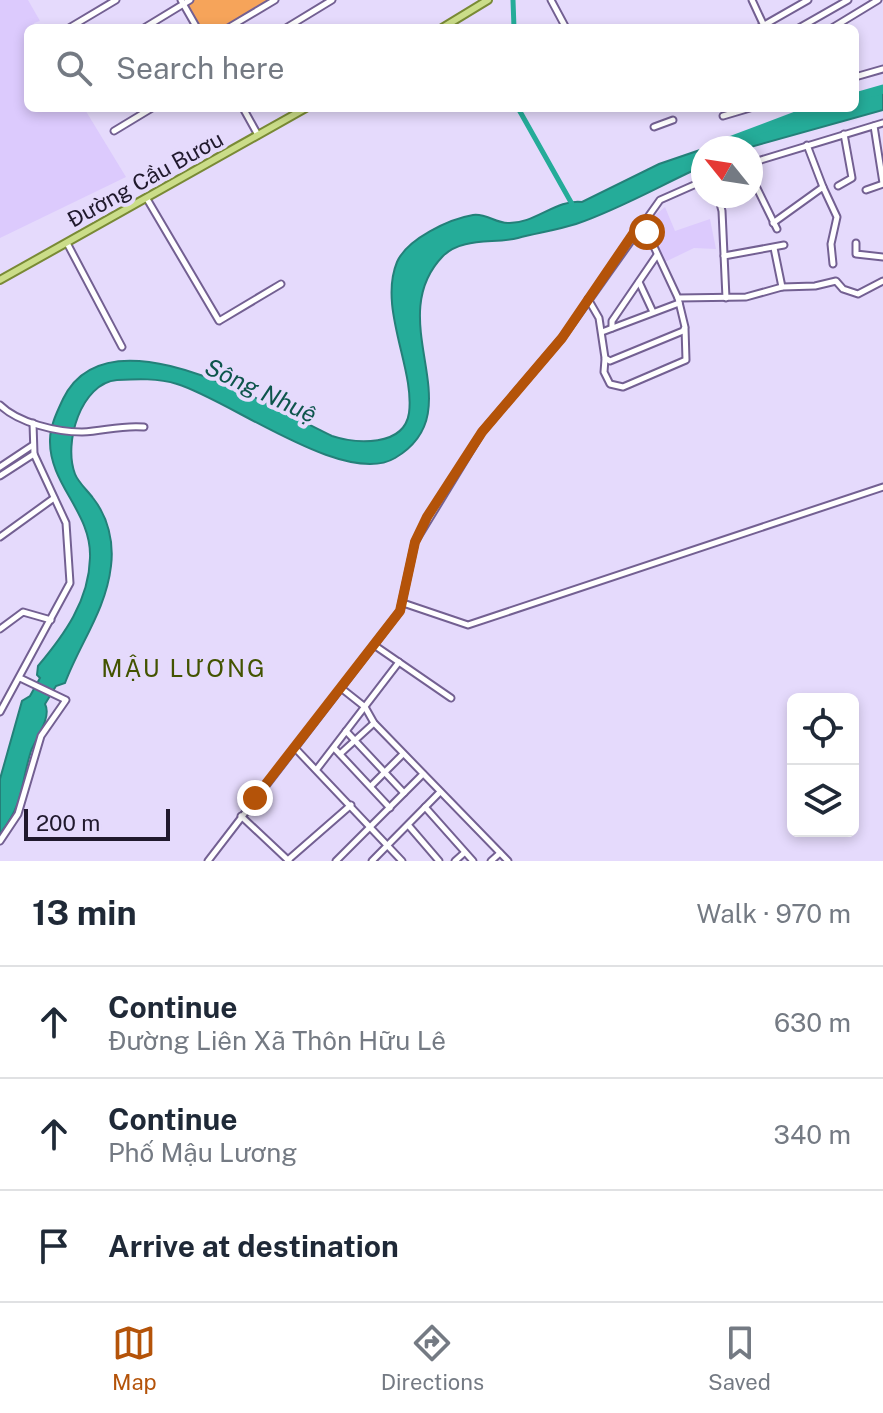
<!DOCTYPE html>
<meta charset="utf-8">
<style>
body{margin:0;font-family:"Public Sans",sans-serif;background:#f2f2f3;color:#1f2937}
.controls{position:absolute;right:24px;bottom:24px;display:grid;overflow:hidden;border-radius:12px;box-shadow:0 4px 12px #0003}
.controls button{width:72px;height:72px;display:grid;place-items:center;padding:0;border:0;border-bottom:2px solid #e0e1e3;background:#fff;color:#1f2937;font:40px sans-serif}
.compass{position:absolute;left:691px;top:136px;width:72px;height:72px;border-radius:50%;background:#fff;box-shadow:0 4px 12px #0003;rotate:300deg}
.scale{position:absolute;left:24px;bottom:20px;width:146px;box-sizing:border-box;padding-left:8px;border:4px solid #20192d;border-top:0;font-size:22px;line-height:28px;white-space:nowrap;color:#20192d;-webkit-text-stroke:6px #e5dafc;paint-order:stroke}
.stop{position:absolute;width:24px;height:24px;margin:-18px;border:6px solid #b45309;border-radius:50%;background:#fff}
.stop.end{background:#b45309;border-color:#fff;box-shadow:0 2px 8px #0008}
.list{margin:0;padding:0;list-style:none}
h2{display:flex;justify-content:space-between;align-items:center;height:104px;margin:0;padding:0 32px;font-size:34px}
h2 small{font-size:26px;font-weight:400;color:#747a83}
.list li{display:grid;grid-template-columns:52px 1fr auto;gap:24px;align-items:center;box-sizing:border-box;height:112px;padding:0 32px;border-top:2px solid #e0e1e3}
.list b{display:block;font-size:30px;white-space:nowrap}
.list p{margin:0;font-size:26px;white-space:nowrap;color:#747a83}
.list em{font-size:26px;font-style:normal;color:#747a83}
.icon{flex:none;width:44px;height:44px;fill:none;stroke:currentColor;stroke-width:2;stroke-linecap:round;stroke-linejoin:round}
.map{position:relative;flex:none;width:883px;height:861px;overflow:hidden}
.search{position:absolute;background:#fff;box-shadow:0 4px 12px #0003;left:24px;right:24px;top:24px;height:88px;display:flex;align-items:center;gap:20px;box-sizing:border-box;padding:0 28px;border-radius:12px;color:#747a83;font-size:30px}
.sheet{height:440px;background:#fff}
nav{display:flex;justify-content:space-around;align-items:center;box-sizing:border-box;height:112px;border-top:2px solid #e0e1e3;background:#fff;font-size:22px;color:#747a83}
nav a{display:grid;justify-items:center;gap:4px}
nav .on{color:#b45309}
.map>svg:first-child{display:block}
</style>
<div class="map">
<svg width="883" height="861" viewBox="0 0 883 861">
<rect width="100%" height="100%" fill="#e5dafc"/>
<!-- built -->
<g fill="#dccafd">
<polygon points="0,0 28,0 40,21 34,23 36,28 28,28 28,108 84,108 126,177 0,238"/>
<polygon points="665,207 675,231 710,219 716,249 694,248 665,262 647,222"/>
</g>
<!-- green -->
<polygon fill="#f6a45a" points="193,0 270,0 224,28 202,28 187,4"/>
<!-- water -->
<g fill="#25ac99" stroke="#248079" stroke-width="2">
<polygon points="883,89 883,110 747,148 707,148 826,108 855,108 855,98"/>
<path d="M703 149V166C661 185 620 209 576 224 557 230 537 233 518 238 494 244 462 237 443 256 380 321 475 411 395 458 345 488 228 399 177 384 158 378 137 379 117 380 81 383 63 443 75 474 78 482 87 490 93 498 108 517 114 542 111 566 106 610 80 643 65 683L56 686 45 704C52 717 36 738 31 751 20 786 25 802 0 834V779L22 701 30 696 40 678 37 675 38 666C64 635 89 601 90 558 92 512 49 485 50 440 50 426 57 412 63 399 108 306 272 408 332 436 356 444 404 447 409 413 415 369 378 308 397 262 407 239 449 219 473 215 486 213 495 223 508 223 535 224 556 199 582 202L659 164Z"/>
</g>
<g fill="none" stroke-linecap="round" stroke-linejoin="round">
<!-- canal -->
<g stroke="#25ac99" stroke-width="5">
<polyline points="513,0 514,28"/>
<polyline points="518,108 572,204"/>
</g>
<!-- river -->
<g stroke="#25ac99" stroke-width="9">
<polyline points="855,97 883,89"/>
<polyline points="711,148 817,108"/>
</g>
<defs>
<g id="minor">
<polyline points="181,0 197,28"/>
<polyline points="551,0 566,28"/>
<polyline points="752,0 765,28"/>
<polyline points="69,28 116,0"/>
<polyline points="144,28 190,0"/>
<polyline points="228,28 275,0"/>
<polyline points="286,28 332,0"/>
<polyline points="759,28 808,0"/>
<polyline points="799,28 848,0"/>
<polyline points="832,28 878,0"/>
<polyline points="855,77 883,69"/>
<polyline points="243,108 258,135"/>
<polyline points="723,116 750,108"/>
<polyline points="874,126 883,183"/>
<polyline points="654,127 673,120"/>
<polyline points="114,131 152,108"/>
<polyline points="807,145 823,187"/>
<polyline points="751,163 883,123"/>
<polyline points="751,176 777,229"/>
<polyline points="838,186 852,178 844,134"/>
<polyline points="866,190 883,184"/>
<polyline points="718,196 722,211 726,298"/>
<polyline points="147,199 219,321 281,284"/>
<polyline points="773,223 823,187 837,217 831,244 833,264"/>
<polyline points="639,225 649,236 678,298 746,297 782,287 815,286 836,281 843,289 858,294 883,281"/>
<polyline points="67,243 122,347"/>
<polyline points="856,243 856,254 883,257"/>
<polyline points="774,248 782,287"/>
<polyline points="724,256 784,245"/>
<polyline points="639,282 653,312"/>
<polyline points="588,299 599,318 605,358 610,361 683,331 685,327 678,298"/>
<polyline points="612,328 612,321 657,255"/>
<polyline points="602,332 679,303"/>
<polyline points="605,359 604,372 610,384 623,387 686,360 685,328"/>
<path d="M0 405C18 423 57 432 82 432 105 431 120 425 144 427"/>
<polyline points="0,467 33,445"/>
<polyline points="0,476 34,454"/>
<polyline points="0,537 54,498"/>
<polyline points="403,603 468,625 883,487"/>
<polyline points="0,629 23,612 51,620"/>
<polyline points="374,645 451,698"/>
<polyline points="341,688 365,707 374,723 508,861"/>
<polyline points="0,712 70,583 66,523 34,454 33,423"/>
<polyline points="346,731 404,793"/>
<polyline points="295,748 402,861"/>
<polyline points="335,749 390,808"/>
<polyline points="340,754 374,723"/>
<polyline points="317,769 399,662"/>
<polyline points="371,786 403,754"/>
<polyline points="425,807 473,861"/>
<polyline points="241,816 289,861"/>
<polyline points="409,826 439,861"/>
<polyline points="0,841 18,814 41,736 66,700 20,678"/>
<polyline points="288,860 351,805"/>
<polyline points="208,861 400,611 415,542 482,432 562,338 660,200 703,181"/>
<polyline points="336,861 423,774"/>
<polyline points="372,861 440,792"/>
<polyline points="455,861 464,853"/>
<polyline points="491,861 500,853"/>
</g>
<g id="major">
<polyline points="442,28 488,0"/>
<polyline points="0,280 306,108"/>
</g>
</defs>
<!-- minor casing -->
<use href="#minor" stroke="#736092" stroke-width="9"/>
<!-- major casing -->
<use href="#major" stroke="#798a35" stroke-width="10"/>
<!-- minor -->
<use href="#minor" stroke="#fff" stroke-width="5"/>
<!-- major -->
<use href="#major" stroke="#cbdd89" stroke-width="6"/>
</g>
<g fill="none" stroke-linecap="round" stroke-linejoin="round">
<!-- route -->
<polyline stroke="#b45309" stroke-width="10" points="255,798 400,611 415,542 427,517 482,432 562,338 639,225 647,232"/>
</g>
<g text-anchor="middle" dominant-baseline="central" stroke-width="8" stroke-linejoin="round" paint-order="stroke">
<!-- street labels -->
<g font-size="22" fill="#20192d" stroke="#e5dafc">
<text transform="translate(145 179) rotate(-29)">Đường Cầu Bươu</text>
</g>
<!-- water labels -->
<g font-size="24" font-style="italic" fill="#0e554c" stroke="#e5dafc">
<text transform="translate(261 390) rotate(25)">Sông Nhuệ</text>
</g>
<!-- neighbourhood labels -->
<g font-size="24" letter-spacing="2" fill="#435300" stroke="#e5dafc">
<text x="184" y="668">MẬU LƯƠNG</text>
</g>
</g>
</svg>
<div class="controls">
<button><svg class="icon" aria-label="locate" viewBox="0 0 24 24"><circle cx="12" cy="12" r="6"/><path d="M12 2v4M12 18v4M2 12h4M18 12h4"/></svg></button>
<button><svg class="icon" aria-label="layers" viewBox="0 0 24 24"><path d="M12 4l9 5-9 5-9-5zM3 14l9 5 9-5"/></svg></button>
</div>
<svg class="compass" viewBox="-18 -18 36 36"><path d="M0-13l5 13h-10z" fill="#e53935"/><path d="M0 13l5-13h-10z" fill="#747a83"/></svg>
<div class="scale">200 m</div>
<div class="stop" style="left:647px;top:232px"></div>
<div class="stop end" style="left:255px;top:798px"></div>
<div class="search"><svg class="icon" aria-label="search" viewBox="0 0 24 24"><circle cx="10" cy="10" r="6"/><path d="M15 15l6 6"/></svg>Search here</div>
</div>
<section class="sheet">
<h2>13 min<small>Walk · 970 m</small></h2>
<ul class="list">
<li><svg class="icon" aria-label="ahead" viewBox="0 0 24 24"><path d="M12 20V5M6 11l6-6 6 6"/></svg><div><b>Continue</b><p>Đường Liên Xã Thôn Hữu Lê</p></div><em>630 m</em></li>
<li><svg class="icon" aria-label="ahead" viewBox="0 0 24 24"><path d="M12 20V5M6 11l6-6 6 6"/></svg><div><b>Continue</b><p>Phố Mậu Lương</p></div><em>340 m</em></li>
<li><svg class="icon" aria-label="arrive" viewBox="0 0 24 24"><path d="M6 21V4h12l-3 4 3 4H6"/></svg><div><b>Arrive at destination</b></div></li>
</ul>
</section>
<nav>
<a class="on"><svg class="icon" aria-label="map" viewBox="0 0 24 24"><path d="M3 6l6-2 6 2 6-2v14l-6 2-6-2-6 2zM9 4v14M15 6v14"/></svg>Map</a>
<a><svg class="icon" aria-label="directions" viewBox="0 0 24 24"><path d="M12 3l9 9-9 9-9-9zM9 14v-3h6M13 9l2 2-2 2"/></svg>Directions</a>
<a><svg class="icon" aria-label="saved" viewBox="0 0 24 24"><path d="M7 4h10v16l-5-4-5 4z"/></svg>Saved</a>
</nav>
